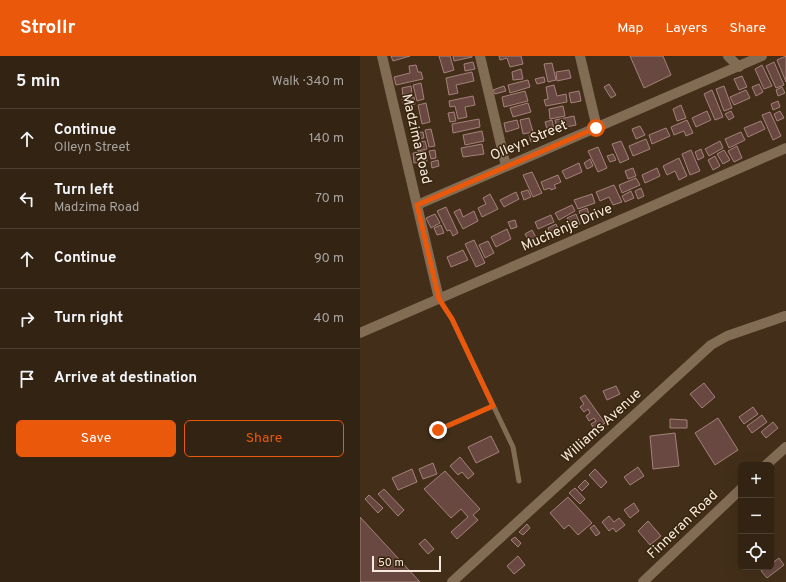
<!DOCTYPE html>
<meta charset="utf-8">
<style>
body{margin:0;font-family:Overpass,sans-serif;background:#3a2b1c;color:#f1f3f6}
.controls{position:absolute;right:12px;bottom:12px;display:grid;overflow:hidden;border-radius:6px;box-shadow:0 4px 16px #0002}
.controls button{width:36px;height:36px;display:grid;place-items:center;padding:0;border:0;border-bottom:1px solid #4d4033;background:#322313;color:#f1f3f6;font:20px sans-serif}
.scale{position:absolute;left:12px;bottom:10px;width:69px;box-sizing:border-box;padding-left:4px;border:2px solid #f7eadc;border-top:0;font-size:11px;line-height:14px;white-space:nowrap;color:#f7eadc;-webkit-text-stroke:3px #38250e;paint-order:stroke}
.stop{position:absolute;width:12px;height:12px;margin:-9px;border:3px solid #ea580c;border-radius:50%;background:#fff}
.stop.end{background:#ea580c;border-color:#fff;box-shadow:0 1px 4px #0008}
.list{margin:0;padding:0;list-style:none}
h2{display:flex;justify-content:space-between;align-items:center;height:52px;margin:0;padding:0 16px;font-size:17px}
h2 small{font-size:13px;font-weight:400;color:#a8a4a0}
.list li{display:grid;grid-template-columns:26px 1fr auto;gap:12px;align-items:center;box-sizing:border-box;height:60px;padding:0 16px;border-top:1px solid #4d4033}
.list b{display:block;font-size:15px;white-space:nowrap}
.list p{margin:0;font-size:13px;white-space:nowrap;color:#a8a4a0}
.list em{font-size:13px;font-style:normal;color:#a8a4a0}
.actions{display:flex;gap:8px;padding:12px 16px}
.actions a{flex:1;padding:9px 0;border:1px solid #ea580c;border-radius:6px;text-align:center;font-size:14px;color:#ea580c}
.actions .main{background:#ea580c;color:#fff}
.icon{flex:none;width:22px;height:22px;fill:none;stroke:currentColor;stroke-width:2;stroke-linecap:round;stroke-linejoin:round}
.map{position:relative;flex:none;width:426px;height:526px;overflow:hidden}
header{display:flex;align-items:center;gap:24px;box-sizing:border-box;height:56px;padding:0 20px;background:#ea580c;color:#fff}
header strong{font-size:19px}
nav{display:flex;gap:22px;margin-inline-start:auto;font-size:14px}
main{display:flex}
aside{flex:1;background:#322313}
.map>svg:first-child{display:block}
</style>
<header>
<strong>Strollr</strong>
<nav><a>Map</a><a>Layers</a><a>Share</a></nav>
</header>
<main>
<aside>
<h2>5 min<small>Walk · 340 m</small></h2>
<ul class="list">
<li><svg class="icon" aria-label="ahead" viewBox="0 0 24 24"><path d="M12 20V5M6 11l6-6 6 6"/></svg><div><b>Continue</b><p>Olleyn Street</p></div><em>140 m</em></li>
<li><svg class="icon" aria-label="left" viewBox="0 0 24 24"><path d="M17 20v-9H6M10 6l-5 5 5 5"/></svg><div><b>Turn left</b><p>Madzima Road</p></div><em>70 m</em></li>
<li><svg class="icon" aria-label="ahead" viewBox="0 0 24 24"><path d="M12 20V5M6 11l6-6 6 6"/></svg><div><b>Continue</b></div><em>90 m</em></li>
<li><svg class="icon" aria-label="right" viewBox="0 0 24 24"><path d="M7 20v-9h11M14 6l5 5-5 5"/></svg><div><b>Turn right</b></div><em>40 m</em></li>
<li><svg class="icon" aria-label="arrive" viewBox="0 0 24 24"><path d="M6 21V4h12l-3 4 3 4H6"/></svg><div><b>Arrive at destination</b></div></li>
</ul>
<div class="actions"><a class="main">Save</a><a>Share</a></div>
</aside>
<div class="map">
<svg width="426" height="526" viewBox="0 0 426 526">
<rect width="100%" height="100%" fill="#432f19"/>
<!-- building -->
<g fill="#684841" stroke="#a5827a">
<polygon points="31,0 50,0 33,5"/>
<polygon points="79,0 90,0 94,14 84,17"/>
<polygon points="93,0 112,0 112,1 94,5"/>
<polygon points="139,0 161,0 163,8 150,11 147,2 140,4"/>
<polygon points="270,0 303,0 311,19 284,32"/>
<polygon points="426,0 426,26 417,4"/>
<polygon points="113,6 115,13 105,15 104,8"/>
<polygon points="414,6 424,29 416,32 406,10"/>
<polygon points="192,7 196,24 188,26 184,8"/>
<polygon points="56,9 58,16 61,16 63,23 36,29 34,21 50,17 49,10"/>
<polygon points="402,9 412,30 404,33 395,13"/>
<polygon points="161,13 163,23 153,24 152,16"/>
<polygon points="209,14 211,22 197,25 196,16"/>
<polygon points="112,16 114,25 96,29 98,37 89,39 86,22"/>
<polygon points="382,20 387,31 379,34 374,23"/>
<polygon points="184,21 185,26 177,28 175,23"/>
<polygon points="168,24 170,31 150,37 148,29"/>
<polygon points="61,27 64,43 57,45 53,29"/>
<polygon points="249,28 256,39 251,42 244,31"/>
<polygon points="399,28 403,36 396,40 392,31"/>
<polygon points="194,29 197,40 206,38 207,46 186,50 184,44 188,43 186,31"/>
<polygon points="51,30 52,38 43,40 42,32"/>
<polygon points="144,30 146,35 135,38 133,34"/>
<polygon points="364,30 372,52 364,55 356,33"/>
<polygon points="422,31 425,37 418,40 416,34"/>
<polygon points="352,34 363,61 355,64 344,38"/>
<polygon points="386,34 390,42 374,49 370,41"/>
<polygon points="165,35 168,45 144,51 142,41"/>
<polygon points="219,35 221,45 211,47 209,37"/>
<polygon points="113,40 115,49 105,51 107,61 98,63 95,50 90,51 89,45"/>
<polygon points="54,41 55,48 44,50 42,43"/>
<polygon points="418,45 420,51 413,54 411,48"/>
<polygon points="66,47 70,66 62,68 58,49"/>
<polygon points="168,47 171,56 153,61 150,52"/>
<polygon points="321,49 326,62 317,65 313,53"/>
<polygon points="203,50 205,60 190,63 189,53"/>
<polygon points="347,55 351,64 336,71 332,62"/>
<polygon points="371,55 374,61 369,64 365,58"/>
<polygon points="420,55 424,62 417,65 414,58"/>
<polygon points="94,56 96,65 90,66 88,57"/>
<polygon points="410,56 421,80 413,84 402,59"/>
<polygon points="214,60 216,69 197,73 195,64"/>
<polygon points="169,62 173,76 163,78 160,64"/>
<polygon points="119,63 120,71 93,77 92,68"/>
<polygon points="157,64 159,72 146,76 144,67"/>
<polygon points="192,64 195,78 189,79 185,66"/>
<polygon points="327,64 333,77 326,80 324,75 314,79 311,71"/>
<polygon points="401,65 405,73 388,81 384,72"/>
<polygon points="280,70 285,79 276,83 272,73"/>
<polygon points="306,72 310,80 292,88 289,79"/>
<polygon points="71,73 75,90 69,91 65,74"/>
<polygon points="122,75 124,85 105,89 103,79"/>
<polygon points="63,76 64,82 57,83 55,77"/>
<polygon points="178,76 180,83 171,86 169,79"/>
<polygon points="381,76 385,84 369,92 365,83"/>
<polygon points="286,83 290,93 273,100 269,90"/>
<polygon points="65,85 67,93 58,95 56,87"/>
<polygon points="261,85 269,103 260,107 252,88"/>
<polygon points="360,85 363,92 349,100 345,93"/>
<polygon points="122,88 124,98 103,101 101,92"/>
<polygon points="377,90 382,102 374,106 368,95"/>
<polygon points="238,91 247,112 238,116 228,95"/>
<polygon points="341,93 344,101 338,104 335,96"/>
<polygon points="75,94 76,102 71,103 69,95"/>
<polygon points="331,94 340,115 330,119 322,98"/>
<polygon points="364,94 370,104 363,108 357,98"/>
<polygon points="66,95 67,105 54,107 53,97"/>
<polygon points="253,98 256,104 250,106 247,100"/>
<polygon points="355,100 360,110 353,114 348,104"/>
<polygon points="319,102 327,120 319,124 315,115 307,119 303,110"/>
<polygon points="230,103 233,110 227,113 224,107"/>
<polygon points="78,104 79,110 72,112 71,106"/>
<polygon points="219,107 222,116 206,123 202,115"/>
<polygon points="273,112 276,120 268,123 265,115"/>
<polygon points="297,112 300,120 285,127 282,119"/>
<polygon points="172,116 182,137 173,141 163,119"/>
<polygon points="198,119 201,126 194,129 196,132 191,134 190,132 184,134 181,126"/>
<polygon points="276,122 280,129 262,137 259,129"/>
<polygon points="254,129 262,146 253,149 249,141 240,145 236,136"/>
<polygon points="281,132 284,140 278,143 275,135"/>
<polygon points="168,134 171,141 164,144 161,136"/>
<polygon points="271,135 274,142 265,146 262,140"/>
<polygon points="156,136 159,143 144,151 140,144"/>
<polygon points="130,138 138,153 122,161 118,152 126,148 123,142"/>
<polygon points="232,138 235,147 218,153 214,144"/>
<polygon points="212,149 215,155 199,164 195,157"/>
<polygon points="86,151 98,177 93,180 90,174 87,175 77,155"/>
<polygon points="227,152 231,164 223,167 219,155"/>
<polygon points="100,153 103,161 114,155 118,165 103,173 94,156"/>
<polygon points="75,158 80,167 71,172 66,162"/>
<polygon points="216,158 220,168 211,172 207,162"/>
<polygon points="191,159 194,166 178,173 175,166"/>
<polygon points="155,164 157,171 151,173 148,166"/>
<polygon points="196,168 199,176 191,180 188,172"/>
<polygon points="81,169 84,177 77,179 74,172"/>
<polygon points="147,173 151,183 136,191 131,181"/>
<polygon points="172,174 177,183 170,187 165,178"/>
<polygon points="114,184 125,207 116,211 105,188"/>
<polygon points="128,185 134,197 125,202 119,189"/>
<polygon points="103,194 108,204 91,211 87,201"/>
<polygon points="344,327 355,341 342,352 330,338"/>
<polygon points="256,330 260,338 247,344 243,335"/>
<polygon points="225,339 245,367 235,374 231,368 236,365 234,362 229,365 226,360 230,357 228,353 224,356 220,351 224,348 220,342"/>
<polygon points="393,351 398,358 384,368 379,361"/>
<polygon points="402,359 407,366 392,377 387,370"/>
<polygon points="358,362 378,394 355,409 335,377"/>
<polygon points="310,363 327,364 327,372 310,372"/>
<polygon points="413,366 418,372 406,382 401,376"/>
<polygon points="315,377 319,410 293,413 290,380"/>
<polygon points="131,380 139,396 116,407 108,391"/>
<polygon points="100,401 114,418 108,423 102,416 98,419 90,410"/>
<polygon points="73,407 77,418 63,423 59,413"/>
<polygon points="278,411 284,420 270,429 264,421"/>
<polygon points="52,413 57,426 38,434 32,422"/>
<polygon points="235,413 247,426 241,432 229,419"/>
<polygon points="85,415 120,453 113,459 118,464 97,483 91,476 108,461 101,453 91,462 64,433"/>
<polygon points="225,424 229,428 222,435 218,431"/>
<polygon points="215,432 225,443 220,448 209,437"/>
<polygon points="24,433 44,454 38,460 18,438"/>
<polygon points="9,439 23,452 18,457 5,443"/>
<polygon points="208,441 232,467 218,479 209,469 204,473 190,457"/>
<polygon points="274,447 279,455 270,462 264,454"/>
<polygon points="249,460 254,466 259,462 265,469 256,476 253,472 249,475 242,466"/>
<polygon points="0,461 60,526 0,526"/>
<polygon points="288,465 301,480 290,489 278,475"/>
<polygon points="167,468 170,472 163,479 159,476"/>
<polygon points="234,469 240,477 236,480 230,472"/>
<polygon points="155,481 161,487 158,491 151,484"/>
<polygon points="65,483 74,493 68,498 59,488"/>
<polygon points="158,500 165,509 154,518 147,510"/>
<polygon points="419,502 424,509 407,522 401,515 407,511 411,511 411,508"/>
</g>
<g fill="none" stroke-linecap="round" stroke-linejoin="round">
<!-- service -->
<g stroke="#836c54" stroke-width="5">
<polyline points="79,243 92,263 153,391 159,425"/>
<polyline points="78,374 133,350"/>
</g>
<!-- minor -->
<g stroke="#836c54" stroke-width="10">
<polyline points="22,0 79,243"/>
<polyline points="120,0 146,110"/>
<polyline points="220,0 237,72"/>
<polyline points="368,0 379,11"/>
<polyline points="57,149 402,0"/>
<polyline points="0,277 426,92"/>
<polyline points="406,409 426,391"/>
<polyline points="92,526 351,289 367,280 425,260"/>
<polyline points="283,526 381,433"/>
</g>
</g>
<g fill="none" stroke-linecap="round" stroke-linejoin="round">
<!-- route -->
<polyline stroke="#ea580c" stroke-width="5" points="78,374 133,350 92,263 79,243 57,149 236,72"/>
</g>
<g text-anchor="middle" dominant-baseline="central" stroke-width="3" stroke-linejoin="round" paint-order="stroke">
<!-- street labels -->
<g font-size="14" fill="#f7eadc" stroke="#38250e">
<text transform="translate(56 83) rotate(77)">Madzima Road</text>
<text transform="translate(169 85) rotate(-23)">Olleyn Street</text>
<text transform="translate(207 172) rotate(-24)">Muchenje Drive</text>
<text transform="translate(242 370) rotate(-42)">Williams Avenue</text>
<text transform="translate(323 469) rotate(-44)">Finneran Road</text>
</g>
</g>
</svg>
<div class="controls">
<button>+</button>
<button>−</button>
<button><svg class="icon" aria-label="locate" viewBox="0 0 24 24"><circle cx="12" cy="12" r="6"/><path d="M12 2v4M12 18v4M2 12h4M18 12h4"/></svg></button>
</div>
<div class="scale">50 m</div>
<div class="stop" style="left:236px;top:72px"></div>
<div class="stop end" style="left:78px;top:374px"></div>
</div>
</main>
